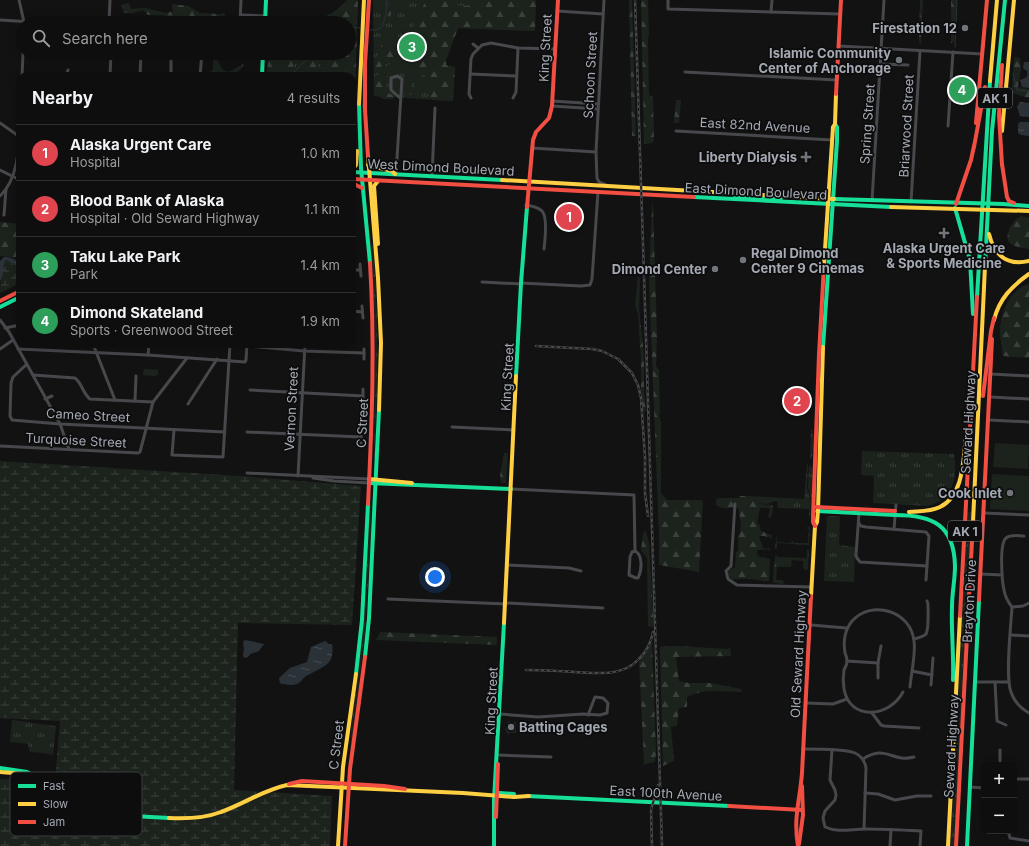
<!DOCTYPE html>
<meta charset="utf-8">
<style>
body{margin:0;font-family:Inter,sans-serif;background:#171717;color:#f1f3f6}
.controls{position:absolute;right:12px;bottom:12px;display:grid;overflow:hidden;border-radius:8px;box-shadow:0 2px 10px #0003}
.controls button{width:36px;height:36px;display:grid;place-items:center;padding:0;border:0;border-bottom:1px solid #2e2e2e;background:#0e0e0e;color:#f1f3f6;font:20px sans-serif}
.you{position:absolute;left:435px;top:577px;width:14px;height:14px;margin:-10px;border:3px solid #fff;border-radius:50%;background:#1a73e8;box-shadow:0 0 0 6px #1a73e833}
.badge{display:grid;place-items:center;width:26px;height:26px;border-radius:50%;background:#2563eb;color:#fff;font-size:13px;font-weight:700}
.pin{position:absolute;translate:-50% -50%;border:2px solid #fff;box-shadow:0 1px 4px #0006}
.list{margin:0;padding:0;list-style:none}
h2{display:flex;justify-content:space-between;align-items:center;height:52px;margin:0;padding:0 16px;font-size:17px}
h2 small{font-size:13px;font-weight:400;color:#9b9c9e}
.list li{display:grid;grid-template-columns:26px 1fr auto;gap:12px;align-items:center;box-sizing:border-box;height:56px;padding:0 16px;border-top:1px solid #2e2e2e}
.list b{display:block;font-size:15px;white-space:nowrap}
.list p{margin:0;font-size:13px;white-space:nowrap;color:#9b9c9e}
.list em{font-size:13px;font-style:normal;color:#9b9c9e}
.icon{flex:none;width:22px;height:22px;fill:none;stroke:currentColor;stroke-width:2;stroke-linecap:round;stroke-linejoin:round}
.map{position:relative;flex:none;width:1029px;height:846px;overflow:hidden}
.search{position:absolute;background:#0e0e0e;box-shadow:0 2px 10px #0003;left:16px;top:16px;width:340px;height:44px;display:flex;align-items:center;gap:10px;box-sizing:border-box;padding:0 14px;border-radius:22px;color:#9b9c9e;font-size:15px}
.panel{position:absolute;background:#0e0e0e;box-shadow:0 2px 10px #0003;left:16px;top:72px;width:340px;height:276px;border-radius:12px}
.map>svg:first-child{display:block}
</style>
<div class="map">
<svg width="1029" height="846" viewBox="0 0 1029 846">
<defs>
<pattern id="grass-tufts" width="24" height="20" patternUnits="userSpaceOnUse"><rect width="24" height="20" fill="#1c231d"/><path d="M3 7l-1-3M5 7V3M7 7l1-3M15 17l-1-3M17 17v-4M19 17l1-3" fill="none" stroke="#3a403b"/></pattern>
<pattern id="forest-firs" width="22" height="20" patternUnits="userSpaceOnUse"><rect width="22" height="20" fill="#1c231d"/><path d="M5 1l3.5 6h-7zM16 11l3.5 6h-7z" fill="#3a403b"/></pattern>
<pattern id="wetland-marsh" width="20" height="14" patternUnits="userSpaceOnUse"><rect width="20" height="14" fill="#1c231d"/><path d="M1 5h8M5 5V1M11 12h8M15 12V8" fill="none" stroke="#3a403b"/></pattern>
<pattern id="water-ripples" width="26" height="14" patternUnits="userSpaceOnUse"><rect width="26" height="14" fill="#2a3237"/><path d="M2 4q2-2 4 0t4 0M15 11q2-2 4 0t4 0" fill="none" stroke="#464d52"/></pattern>
</defs>
<rect width="100%" height="100%" fill="#121213"/>
<!-- grass -->
<g fill="url(#grass-tufts)">
<path d="M347 0H358L355 84 352 76H267L268 53H349V23H270V18C303 20 323 27 347 0Z"/>
<polygon points="373,0 534,0 532,31 458,28 446,60 453,101 374,96"/>
<polygon points="364,36 362,76 365,163 361,83"/>
<polygon points="243,64 244,65 236,74 237,76 216,76 216,74 223,72 223,70 229,72"/>
<path d="M369 233C375 247 376 276 376 293 379 351 377 408 374 467L375 319Z"/>
<polygon points="144,369 158,370 158,374 155,376 143,375"/>
<path d="M811 428C815 433 814 456 810 460Z"/>
<path d="M862 451 954 454C958 478 953 500 927 506L873 503 874 476 861 475Z"/>
<path d="M807 464 808 465 807 488 811 502 810 516 809 515V509L778 508 777 502 774 501C766 507 754 503 747 496L804 499Z"/>
<polygon points="809,465 812,468 812,501 808,488"/>
<polygon points="370,495 371,495 371,532 365,634 350,754 352,713 360,662 365,608"/>
<polygon points="967,512 972,512 954,846 950,846"/>
<polygon points="827,516 840,516 839,545 855,547 854,582 824,581"/>
<polygon points="807,527 810,527 809,546 807,545 777,543 777,549 775,549 777,534 777,542 790,543 793,541 794,543 808,543 809,529 807,529"/>
<polygon points="807,549 809,550 808,569 805,570 803,568 803,561 792,560 791,567 777,567 776,580 783,580 784,584 774,583 773,582 774,563 776,554 777,557 807,558"/>
<polygon points="797,664 804,664 802,680 802,689 796,688"/>
<polygon points="12,720 55,726 56,727 53,755 44,753 30,752 28,744 10,742"/>
</g>
<!-- forest -->
<g fill="url(#forest-firs)">
<path d="M347 0H358L357 23H270V16C283 17 303 21 315 20 327 19 339 9 347 0Z"/>
<polygon points="389,0 395,0 390,17 387,15"/>
<polygon points="444,0 456,5 463,6 477,5 485,0 536,0 535,31 458,28 446,60 446,65 455,67 453,101 433,100 429,96 430,80 424,75 416,75 416,69 411,69 406,60 404,51 412,33 414,22 425,3"/>
<polygon points="629,0 632,0 636,136 632,136"/>
<polygon points="641,0 648,0 649,36 648,38 649,95 653,97 654,140 652,143 644,144"/>
<polygon points="920,0 923,0 921,44 919,43"/>
<path d="M951 0H957L954 42 951 43C952 28 951 15 951 0Z"/>
<polygon points="129,3 131,9 146,8 166,13 173,11 172,4 188,6 200,13 220,14 224,13 226,17 224,19 211,18 202,23 188,23 181,16 148,15 143,10 133,13 124,13 121,5"/>
<polygon points="349,32 357,37 355,84 353,86 354,114 352,119 352,76 298,76 308,64 320,53 321,53 317,62 318,67 330,66 325,53 349,53"/>
<polygon points="381,39 402,40 403,43 400,58 385,59 380,69 375,69 376,57 381,51"/>
<polygon points="213,53 217,53 218,62 223,70 223,72 216,74 216,76 212,76 213,72 209,71 213,70"/>
<polygon points="269,53 309,53 293,65 288,76 268,76 267,74"/>
<polygon points="1014,57 1020,58 1021,69 1018,87 1029,89 1029,98 1012,93"/>
<polygon points="382,74 386,77 388,76 386,88 387,92 394,96 394,99 383,99 379,96 374,96 374,77 376,75"/>
<polygon points="407,78 412,82 411,95 403,96 407,87"/>
<polygon points="676,100 681,100 679,123 674,123"/>
<polygon points="652,204 653,205 657,335 656,366 659,370 660,412 659,416 661,422 661,493 667,500 699,500 703,501 699,572 659,565 659,534 649,282"/>
<path d="M1021 216 1029 218V249C1023 248 1012 247 1008 241 1005 233 1014 219 1021 216Z"/>
<polygon points="0,222 20,224 20,258 0,256"/>
<polygon points="638,276 640,279 639,308 644,356 644,390 646,411 643,411 641,388 641,361 638,314 635,305"/>
<path d="M1029 284V358L1003 356C1002 348 1000 339 1000 331 1000 313 1010 289 1029 284Z"/>
<polygon points="504,453 508,453 506,483 501,483 500,475"/>
<path d="M740 496H747L760 504 772 505 773 506 772 516 770 518 768 516 770 509 769 508H760L757 524H759L761 531 764 532 765 533 772 535 771 539 769 536 768 537 764 536H759L763 548 767 550 768 548 771 550H763L761 549V550H757V554L761 558 762 557 770 559 769 581C762 582 756 579 749 579 743 578 737 580 731 579L727 572 735 567 736 552 738 551V536L740 532 741 525 739 512 738 508C730 507 723 510 716 505V500L718 498H739Z"/>
<polygon points="645,530 649,542 653,614 653,627 648,626 647,558 641,550 643,534"/>
<polygon points="380,632 497,637 497,645 376,640"/>
<polygon points="652,642 656,753 655,762 644,764 639,662"/>
<path d="M676 646 728 649 730 648 731 656 676 657 679 681 689 683H711L741 689 742 692C723 692 704 688 687 697V707L679 708 677 726 671 727 674 761 663 766 660 647Z"/>
</g>
<!-- wetland -->
<g fill="url(#wetland-marsh)">
<path d="M6 260 15 265 20 270V283L0 293C0 282 1 270 6 260Z"/>
<polygon points="0,461 240,476 361,486 352,625 238,623 234,790 332,796 330,846 0,846 0,779 55,781 60,721 0,718"/>
</g>
<!-- garden -->
<g fill="#1c231d">
<polygon points="401,63 404,64 401,74 395,73 386,76 385,72 386,67 390,64"/>
<polygon points="415,79 428,79 427,93 415,93"/>
<polygon points="995,443 1029,445 1028,469 993,467"/>
<polygon points="992,474 1029,476 1029,511 990,509"/>
<polygon points="509,720 510,722 516,722 516,733 510,733 508,735 505,729"/>
</g>
<!-- water -->
<g fill="url(#water-ripples)">
<path d="M1024 62H1029V88L1022 87 1020 80C1025 78 1029 78 1027 71L1023 68Z"/>
<polygon points="1020,102 1029,103 1029,117 1020,116 1017,107"/>
<polygon points="1020,122 1029,122 1029,136 1021,135 1018,133 1018,124"/>
<path d="M4 257C11 257 16 259 20 265V271L15 265 6 260C1 268 5 274 0 281V261Z"/>
<polygon points="245,640 264,644 259,651 250,654 248,657 244,658 243,655 244,648 243,642"/>
<path d="M325 641 329 644H332C335 665 324 666 308 675 305 676 303 679 301 681 295 687 288 685 280 683L279 678 290 668 307 662 311 647Z"/>
</g>
<g fill="none" stroke-linecap="round" stroke-linejoin="round">
<!-- stream -->
<g stroke="#2a3237" stroke-width="1">
<polyline points="349,27 360,28"/>
<polyline points="369,30 376,30 382,27 386,14 387,0"/>
<polyline points="955,47 957,0"/>
<polyline points="1013,73 1017,90 1029,91"/>
<polyline points="295,76 294,72 302,64 316,53"/>
</g>
<!-- street -->
<g stroke="#47484b" stroke-width="3">
<polyline points="19,0 24,22"/>
<polyline points="604,0 596,152 597,178 599,182 606,185"/>
<polyline points="668,0 668,9 840,14"/>
<polyline points="557,11 603,14"/>
<polyline points="771,12 772,0"/>
<polyline points="241,15 265,16"/>
<polyline points="0,20 50,23"/>
<polyline points="109,23 110,0"/>
<polyline points="240,23 241,0"/>
<polyline points="473,44 478,48"/>
<polyline points="839,46 982,54"/>
<polyline points="881,64 908,65"/>
<polyline points="685,72 837,80"/>
<polyline points="471,74 516,76"/>
<polyline points="22,76 23,53"/>
<polyline points="66,76 68,70"/>
<polyline points="110,76 111,53"/>
<polyline points="140,76 141,53"/>
<polyline points="171,76 171,53"/>
<polyline points="200,76 202,53"/>
<polyline points="471,98 469,94 471,59 473,54 482,45 491,43 518,48 555,49"/>
<polyline points="513,98 516,92 518,48"/>
<polyline points="552,101 598,104"/>
<polyline points="552,106 598,109"/>
<polyline points="0,123 20,137"/>
<polyline points="948,126 953,52"/>
<polyline points="676,131 832,140"/>
<polyline points="532,148 596,152"/>
<polyline points="0,170 20,180"/>
<polyline points="396,174 402,79 397,76 391,78 391,90 400,98"/>
<polyline points="432,176 435,108"/>
<path d="M0 196C18 180 19 147 20 125"/>
<polyline points="872,201 884,0"/>
<polyline points="911,202 920,51"/>
<path d="M526 205C531 206 538 207 542 211 548 217 545 240 544 249"/>
<polyline points="4,215 6,189"/>
<polyline points="360,264 361,276"/>
<polyline points="352,270 360,270"/>
<polyline points="482,282 521,284"/>
<polyline points="521,283 581,286 590,285 592,279 598,192"/>
<polyline points="362,306 363,318"/>
<polyline points="352,311 362,312"/>
<polyline points="0,320 9,332 60,424 69,449"/>
<polyline points="5,328 20,325"/>
<polyline points="93,344 115,400"/>
<polyline points="247,346 304,351 364,353"/>
<polyline points="0,349 13,340"/>
<polyline points="18,349 148,355 245,362 246,360 247,344"/>
<polyline points="364,349 364,359"/>
<polyline points="148,355 149,344"/>
<polyline points="27,364 13,377 11,383 10,416 12,420 60,424 225,432"/>
<polyline points="991,374 1029,376"/>
<path d="M33 375 75 378C82 383 83 394 90 399L153 402"/>
<polyline points="250,390 363,396"/>
<polyline points="990,397 1029,399"/>
<polyline points="45,399 52,396"/>
<polyline points="363,400 363,389"/>
<polyline points="135,401 136,376"/>
<polyline points="188,404 217,359"/>
<polyline points="989,420 1029,422"/>
<polyline points="452,427 514,430"/>
<polyline points="174,430 172,455 223,457 230,344"/>
<polyline points="247,432 361,437"/>
<polyline points="361,443 361,431"/>
<polyline points="0,446 138,453 140,452 153,402 187,358"/>
<polyline points="247,473 369,479"/>
<polyline points="298,476 305,344"/>
<polyline points="313,478 334,481 369,483"/>
<path d="M511 489 634 495 635 551 632 552 630 557 629 575 636 578H638C642 570 643 555 635 551"/>
<polyline points="735,504 731,566 726,571 728,579 737,585 812,587"/>
<polyline points="859,513 856,555 857,558 860,562 927,566"/>
<polyline points="984,513 1029,515"/>
<polyline points="859,523 861,526 866,527 926,532 929,536 926,580"/>
<polyline points="894,529 896,505"/>
<path d="M1024 536C1019 536 1011 534 1006 538 999 544 1002 581 1004 590 1005 596 1008 602 1012 607L1023 606 1029 603"/>
<polyline points="507,565 569,568 581,571"/>
<polyline points="981,574 1002,575"/>
<polyline points="388,599 506,604"/>
<polyline points="506,603 603,608"/>
<path d="M1012 607C1011 624 1005 678 1011 692 1014 701 1020 708 1029 713"/>
<polyline points="811,625 846,628"/>
<polyline points="1011,635 1029,636"/>
<path d="M914 639C918 638 923 637 926 634 929 628 928 611 928 604L927 601"/>
<polyline points="847,661 878,663"/>
<polyline points="912,671 932,675"/>
<polyline points="878,678 878,663 881,646"/>
<polyline points="975,682 1009,682"/>
<polyline points="995,682 997,721 1006,725"/>
<polyline points="931,685 933,658"/>
<path d="M903 692C890 717 850 722 844 689 843 683 843 676 844 670 845 667 847 665 847 662 847 659 846 655 845 653 843 641 844 631 852 621 872 599 911 611 914 641 916 653 911 674 910 687"/>
<polyline points="806,703 833,704 847,699"/>
<polyline points="872,713 881,725 884,726 919,728"/>
<polyline points="500,714 538,717 583,714 600,715 607,713 608,703 603,698 595,697 588,715"/>
<path d="M803 749C814 749 846 749 855 753 861 756 865 761 866 768L864 829"/>
<path d="M832 750 830 780 835 790 836 795 835 800 825 811 823 818 825 827C838 833 851 829 865 829 883 829 902 830 921 831L920 846"/>
<polyline points="498,755 551,757"/>
<path d="M863 759C886 744 892 763 914 757"/>
<polyline points="1000,765 1000,750"/>
<polyline points="1014,779 1029,779"/>
<polyline points="970,787 984,788"/>
<polyline points="865,793 878,794 895,800 917,796 931,796"/>
<polyline points="1008,831 1010,838 1029,841"/>
<polyline points="890,846 891,830"/>
</g>
<!-- fast -->
<g stroke="#16e098" stroke-width="4">
<polyline points="265,23 266,0"/>
<polyline points="262,76 263,53"/>
<polyline points="359,104 361,168 370,263"/>
<polyline points="352,172 502,180"/>
<polyline points="694,197 891,207"/>
<polyline points="734,198 762,198 766,195"/>
<polyline points="834,199 1003,204 1029,206"/>
<polyline points="766,200 781,198"/>
<polyline points="955,208 970,260 973,314"/>
<polyline points="985,266 992,131 1005,0"/>
<polyline points="977,297 990,81"/>
<polyline points="0,307 20,297"/>
<polyline points="823,347 837,141 837,127 835,124"/>
<polyline points="516,376 521,283 527,207"/>
<polyline points="369,483 511,489"/>
<polyline points="817,511 895,515"/>
<path d="M895 515C933 515 954 525 955 566 955 580 952 593 952 606 951 631 954 655 953 680"/>
<polyline points="365,657 369,618 379,410"/>
<polyline points="356,674 362,620 368,504"/>
<polyline points="0,768 27,772 44,781 75,802 98,813 115,815 169,818"/>
<polyline points="499,793 514,794"/>
<polyline points="527,796 729,806"/>
<polyline points="494,846 494,800 504,623"/>
<polyline points="967,846 979,600"/>
</g>
<!-- slow -->
<g stroke="#ffcf43" stroke-width="4">
<polyline points="990,81 997,0"/>
<polyline points="359,104 364,0"/>
<polyline points="1002,131 1014,0"/>
<polyline points="368,156 378,278 381,343 379,410"/>
<polyline points="368,165 392,171 395,174"/>
<polyline points="352,170 356,165 357,151"/>
<polyline points="502,180 834,199"/>
<polyline points="378,181 374,186 378,244"/>
<polyline points="891,207 1029,211"/>
<path d="M989 234C994 255 1007 266 1029 261"/>
<polyline points="824,265 833,127 835,124 836,94"/>
<path d="M994 320C999 299 1012 286 1029 274"/>
<polyline points="369,479 412,483"/>
<path d="M909 512C919 511 930 512 940 507 964 495 963 460 966 437"/>
<polyline points="973,522 985,266"/>
<polyline points="811,596 815,526 817,522 818,511 823,347"/>
<polyline points="504,623 516,376"/>
<polyline points="0,772 25,774"/>
<path d="M169 818C187 819 205 818 221 812 244 804 263 790 287 785L463 793 514 797 529 796"/>
<polyline points="338,846 343,767 356,674"/>
<polyline points="948,846 960,616"/>
</g>
<!-- jam -->
<g stroke="#f24e42" stroke-width="4">
<polyline points="1002,65 999,115 1002,165"/>
<polyline points="836,94 841,0"/>
<polyline points="976,123 987,0"/>
<polyline points="974,147 985,87"/>
<polyline points="368,156 365,110 365,64 369,0"/>
<polyline points="1002,164 1007,197 1009,201 1014,203"/>
<polyline points="352,179 694,197"/>
<polyline points="352,183 362,188"/>
<polyline points="956,204 971,160 974,146"/>
<polyline points="527,207 533,140 536,132 549,118 552,106 558,0"/>
<polyline points="0,301 20,291"/>
<polyline points="983,396 991,331 994,318"/>
<path d="M368 504C372 423 375 343 370 263"/>
<polyline points="816,507 895,511"/>
<polyline points="815,526 813,522 813,517 819,354 824,265"/>
<polyline points="979,600 992,339"/>
<polyline points="960,616 977,297"/>
<polyline points="289,784 302,781 384,786 405,789"/>
<polyline points="729,806 802,810"/>
<polyline points="496,817 498,764"/>
<polyline points="799,844 803,815 802,786"/>
<polyline points="345,846 350,769 365,657"/>
<path d="M798 846C793 818 800 800 802 773 805 714 808 655 811 596"/>
<polyline points="956,846 973,522"/>
</g>
<defs>
<g id="rail">
<path d="M635 0C644 282 654 564 662 846"/>
<polyline points="536,346 592,349 602,351 618,359 632,373 638,385 641,398 645,458 645,493 648,516"/>
<path d="M526 670C543 670 559 671 575 672 598 673 622 677 639 659 647 651 651 643 653 632"/>
<polyline points="652,846 651,810 658,785"/>
</g>
</defs>
<!-- rail casing -->
<use href="#rail" stroke="#47494b" stroke-width="2.5"/>
<!-- rail -->
<use href="#rail" stroke="#0d0d0e" stroke-width="1" stroke-dasharray="3" stroke-linecap="butt"/>
</g>
<!-- markers -->
<g fill="#71747b" stroke="#0d0d0e" stroke-width="1.5">
<circle cx="965" cy="28" r="4"/>
<circle cx="899" cy="60" r="4"/>
<path d="M804 151h4v4h4v4h-4v4h-4v-4h-4v-4h4z"/>
<path d="M942 227h4v4h4v4h-4v4h-4v-4h-4v-4h4z"/>
<circle cx="743" cy="260" r="4"/>
<circle cx="715" cy="269" r="4"/>
<circle cx="1010" cy="493" r="4"/>
<circle cx="511" cy="727" r="4"/>
</g>
<g text-anchor="middle" dominant-baseline="central" stroke-width="3.5" stroke-linejoin="round" paint-order="stroke">
<!-- shield labels -->
<g fill="#0d0d0e" stroke="#777a82" stroke-width="1">
<rect x="978" y="88" width="34" height="20" rx="3"/>
<rect x="948" y="521" width="34" height="20" rx="3"/>
</g>
<g font-size="12" font-weight="bold" fill="#a4a9b3">
<text x="995" y="98">AK 1</text>
<text x="965" y="531">AK 1</text>
</g>
<!-- poi labels -->
<g font-size="13" font-weight="bold" fill="#a4a9b3" stroke="#0d0d0e" text-anchor="end">
<text x="957" y="28">Firestation 12</text>
<text x="891" y="53">Islamic Community<tspan x="891" dy="15">Center of Anchorage</tspan></text>
<text x="797" y="157">Liberty Dialysis</text>
<text x="944" y="248" text-anchor="middle">Alaska Urgent Care<tspan x="944" dy="15">&amp; Sports Medicine</tspan></text>
<text x="751" y="253" text-anchor="start">Regal Dimond<tspan x="751" dy="15">Center 9 Cinemas</tspan></text>
<text x="707" y="269">Dimond Center</text>
<text x="1002" y="493">Cook Inlet</text>
<text x="519" y="727" text-anchor="start">Batting Cages</text>
</g>
<!-- street labels -->
<g font-size="13" fill="#a4a9b3" stroke="#0d0d0e">
<text transform="translate(545 48) rotate(-87)">King Street</text>
<text transform="translate(590 75) rotate(-87)">Schoon Street</text>
<text transform="translate(867 124) rotate(-86)">Spring Street</text>
<text transform="translate(755 125) rotate(3)">East 82nd Avenue</text>
<text transform="translate(906 126) rotate(-87)">Briarwood Street</text>
<text transform="translate(441 167) rotate(3)">West Dimond Boulevard</text>
<text transform="translate(756 191) rotate(3)">East Dimond Boulevard</text>
<text transform="translate(507 377) rotate(-87)">King Street</text>
<text transform="translate(291 409) rotate(-87)">Vernon Street</text>
<text transform="translate(88 415) rotate(3)">Cameo Street</text>
<text transform="translate(968 422) rotate(-87)">Seward Highway</text>
<text transform="translate(362 423) rotate(-87)">C Street</text>
<text transform="translate(76 440) rotate(3)">Turquoise Street</text>
<text transform="translate(969 601) rotate(-87)">Brayton Drive</text>
<text transform="translate(798 654) rotate(-87)">Old Seward Highway</text>
<text transform="translate(491 701) rotate(-87)">King Street</text>
<text transform="translate(336 745) rotate(-83)">C Street</text>
<text transform="translate(951 746) rotate(-87)">Seward Highway</text>
<text transform="translate(666 793) rotate(3)">East 100th Avenue</text>
</g>
</g>
<!-- legend -->
<rect x="10" y="772" width="132" height="64" rx="6" fill="#0d0d0e" stroke="#3a3c40" stroke-width="1"/>
<rect x="18" y="784" width="18" height="4" fill="#16e098"/>
<rect x="18" y="802" width="18" height="4" fill="#ffcf43"/>
<rect x="18" y="820" width="18" height="4" fill="#f24e42"/>
<g font-size="11" fill="#a4a9b3">
<text x="43" y="790">Fast</text>
<text x="43" y="808">Slow</text>
<text x="43" y="826">Jam</text>
</g>
</svg>
<div class="controls">
<button>+</button>
<button>−</button>
</div>
<div class="you"></div>
<div class="pin badge" style="left:569px;top:217px;background:#e0444e">1</div>
<div class="pin badge" style="left:797px;top:401px;background:#e0444e">2</div>
<div class="pin badge" style="left:412px;top:47px;background:#2e9e5b">3</div>
<div class="pin badge" style="left:962px;top:90px;background:#2e9e5b">4</div>
<div class="search"><svg class="icon" aria-label="search" viewBox="0 0 24 24"><circle cx="10" cy="10" r="6"/><path d="M15 15l6 6"/></svg>Search here</div>
<section class="panel">
<h2>Nearby<small>4 results</small></h2>
<ul class="list">
<li><span class="badge" style="background:#e0444e">1</span><div><b>Alaska Urgent Care</b><p>Hospital</p></div><em>1.0 km</em></li>
<li><span class="badge" style="background:#e0444e">2</span><div><b>Blood Bank of Alaska</b><p>Hospital · Old Seward Highway</p></div><em>1.1 km</em></li>
<li><span class="badge" style="background:#2e9e5b">3</span><div><b>Taku Lake Park</b><p>Park</p></div><em>1.4 km</em></li>
<li><span class="badge" style="background:#2e9e5b">4</span><div><b>Dimond Skateland</b><p>Sports · Greenwood Street</p></div><em>1.9 km</em></li>
</ul>
</section>
</div>
